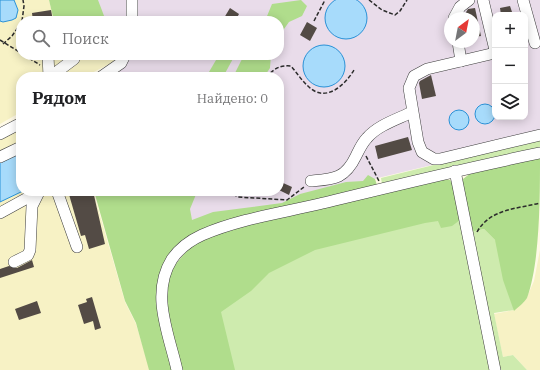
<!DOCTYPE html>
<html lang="ru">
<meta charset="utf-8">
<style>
body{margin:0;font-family:"IBM Plex Serif",serif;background:#f6f6f6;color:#202124}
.controls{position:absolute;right:12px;top:12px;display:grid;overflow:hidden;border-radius:8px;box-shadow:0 2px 10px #0003}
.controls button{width:36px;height:36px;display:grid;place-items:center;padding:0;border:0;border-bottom:1px solid #e0e0e0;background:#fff;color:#202124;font:20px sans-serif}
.compass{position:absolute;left:444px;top:12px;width:36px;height:36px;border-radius:50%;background:#fff;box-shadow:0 2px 10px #0003;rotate:32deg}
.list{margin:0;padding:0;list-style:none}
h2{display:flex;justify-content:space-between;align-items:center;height:52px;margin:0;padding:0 16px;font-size:17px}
h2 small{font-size:13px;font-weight:400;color:#757577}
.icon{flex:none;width:22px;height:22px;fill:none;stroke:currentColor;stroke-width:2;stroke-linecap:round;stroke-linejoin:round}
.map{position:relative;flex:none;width:540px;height:370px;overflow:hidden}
.search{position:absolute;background:#fff;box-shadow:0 2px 10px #0003;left:16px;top:16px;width:268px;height:44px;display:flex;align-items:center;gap:10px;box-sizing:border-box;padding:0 14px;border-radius:16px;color:#757577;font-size:15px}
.panel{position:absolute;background:#fff;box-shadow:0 2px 10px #0003;left:16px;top:72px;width:268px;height:124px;border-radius:16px}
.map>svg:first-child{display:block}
</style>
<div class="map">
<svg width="540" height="370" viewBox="0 0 540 370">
<rect width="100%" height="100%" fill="#fffae6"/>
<!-- industrial -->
<path fill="#e9dcea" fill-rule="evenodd" d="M91 0H540V139L382 177 231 218 148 233 135 191H279V77H118L120 74 115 55H279V21H101ZM495 15H525V117H495ZM450 18H474V42H450Z"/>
<!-- farmland -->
<g fill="#f7f2c5">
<polygon points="0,0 49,0 54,21 21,21 21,55 111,55 115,61 84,77 21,77 21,112 0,124"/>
<polygon points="21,129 21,191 93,191 125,302 136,324 150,370 0,370 0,140"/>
<polygon points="540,250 540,370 527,370 513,355 503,357 494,314 514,310 526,299 534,281"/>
</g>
<!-- green -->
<g fill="#ceebae">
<polygon points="540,139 540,149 382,184 381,178"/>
<polygon points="460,213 492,370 232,370 220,311 268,272 315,248"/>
<polygon points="484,229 496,241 514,310 494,313 503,357 513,355 527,370 498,370 470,232"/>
</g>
<!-- forest -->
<g fill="#b0dd8c">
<polygon points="49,0 98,0 106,21 54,21"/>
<polygon points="301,0 307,6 302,16 289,22 279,36 279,21 265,21 272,4"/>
<polygon points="219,55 235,55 223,77 206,77"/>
<polygon points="244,55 271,55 270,68 264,77 233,77"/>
<path d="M540 157C540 197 540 263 527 298 524 303 518 307 514 311L503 280 495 240 484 229 470 232 462 189 463 179 472 172Z"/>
<polygon points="368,175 375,179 377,185 215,226 162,271 172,370 149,370 136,323 125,301 94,191 176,191 186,195 197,192 190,209 192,220 213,212 282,203 300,194 346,182 363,181"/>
<polygon points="441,179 450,180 454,186 460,220 452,226 441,228 438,221 425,223 315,250 269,273 251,291 221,312 235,370 181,370 164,301 168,279 175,265 195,241 231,229"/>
</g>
<!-- water -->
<g fill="#a7dbfb" stroke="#2991d7">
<circle cx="346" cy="18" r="21"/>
<polygon points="0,0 14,0 18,10 16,18 12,20 3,22 0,21"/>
<circle cx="324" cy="66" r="21"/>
<circle cx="485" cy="114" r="10"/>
<circle cx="459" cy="120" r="10"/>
<polygon points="21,150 21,191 23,191 0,202 0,159"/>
</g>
<!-- building -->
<g fill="#534b45">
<polygon points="510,6 513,15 501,15 500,8"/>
<polygon points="230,8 239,14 235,21 229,21 224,18"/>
<polygon points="475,8 481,36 474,37 474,18 463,17 468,9"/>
<polygon points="51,10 53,21 33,21 32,13"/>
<polygon points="307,22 317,28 310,41 300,35"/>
<polygon points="431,75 436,96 422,99 419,83 420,81"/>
<polygon points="408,137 412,150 378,159 375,146"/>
<polygon points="281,182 292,187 289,195 279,190"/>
<polygon points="68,191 93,191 105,244 89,249 85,235 81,236"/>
<polygon points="32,260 34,267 0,278 0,269 9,266 17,268"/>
<polygon points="92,297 101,328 95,330 93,321 84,324 78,305 87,302 86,299"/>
<polygon points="37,301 41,313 19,320 15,309"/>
</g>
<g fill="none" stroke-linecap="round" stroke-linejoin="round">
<defs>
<g id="minor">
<polyline points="483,0 495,50"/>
<polyline points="523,0 535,43"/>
<polyline points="454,18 460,7 469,0"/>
<polyline points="132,21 132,0"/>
<polyline points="458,42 461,61"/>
<polyline points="495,53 427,69 414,76 409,88 418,142 422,152 434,159 440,159 540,135"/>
<polyline points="48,55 49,77"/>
<polyline points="52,77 54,74 74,59"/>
<polyline points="101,77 121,63 125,55"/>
<polyline points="0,134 21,123"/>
<polyline points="0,157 21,147"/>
<polyline points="455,171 495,370"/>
<path d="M311 181C334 179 345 179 356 156 359 150 362 143 367 138 378 125 398 119 412 112"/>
<polyline points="57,191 77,247"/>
<polyline points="0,213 40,191"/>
<polyline points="14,262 28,255 30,250 32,206 39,192"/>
<path d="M177 370C169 334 150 294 172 259 179 249 191 240 202 235 239 219 281 213 319 204 393 186 466 168 540 153"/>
</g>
</defs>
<!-- minor casing -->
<use href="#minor" stroke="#3d3d3d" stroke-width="12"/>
<!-- path -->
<g stroke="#2c2c2c" stroke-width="1.5" stroke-dasharray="4 2" stroke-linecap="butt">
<polyline points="369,0 382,10 395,15 400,11 407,0"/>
<polyline points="22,21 24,6 23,0"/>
<polyline points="314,21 325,0"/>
<polyline points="0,40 21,53"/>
<polyline points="3,44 12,36 21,23"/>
<polyline points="24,55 40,65"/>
<path d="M266 77C274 69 279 65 291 66 297 73 302 81 309 87 326 103 345 85 354 70"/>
<polyline points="366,156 379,181"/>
<polyline points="228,191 238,197 287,200 304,187"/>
<path d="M477 232C490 209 516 209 540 203"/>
</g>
<!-- minor -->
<use href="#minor" stroke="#fff" stroke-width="11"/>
</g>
</svg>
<div class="controls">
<button>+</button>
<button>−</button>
<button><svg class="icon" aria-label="layers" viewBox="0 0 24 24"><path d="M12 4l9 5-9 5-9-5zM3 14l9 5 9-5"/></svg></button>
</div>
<svg class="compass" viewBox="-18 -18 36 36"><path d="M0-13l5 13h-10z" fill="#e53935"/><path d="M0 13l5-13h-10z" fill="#757577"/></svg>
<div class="search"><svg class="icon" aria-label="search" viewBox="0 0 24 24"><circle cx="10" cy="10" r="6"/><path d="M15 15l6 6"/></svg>Поиск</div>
<section class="panel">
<h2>Рядом<small>Найдено: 0</small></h2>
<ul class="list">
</ul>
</section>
</div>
